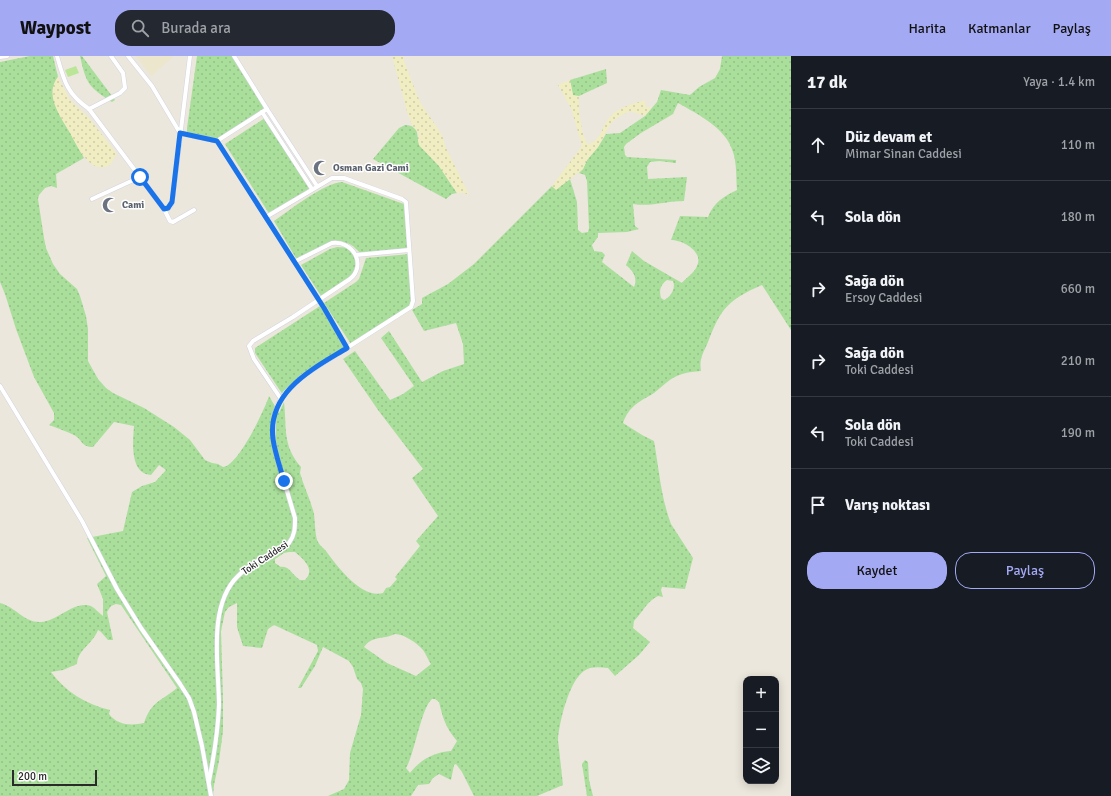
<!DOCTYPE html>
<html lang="tr">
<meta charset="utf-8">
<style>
body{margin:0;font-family:Signika,sans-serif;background:#242831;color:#f1f3f6}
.controls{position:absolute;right:12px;bottom:12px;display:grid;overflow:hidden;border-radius:8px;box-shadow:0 2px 10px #0003}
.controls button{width:36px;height:36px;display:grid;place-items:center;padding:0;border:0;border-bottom:1px solid #363941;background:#171b24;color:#f1f3f6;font:20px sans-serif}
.scale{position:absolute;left:12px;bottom:10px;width:85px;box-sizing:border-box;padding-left:4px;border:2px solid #2a2a2a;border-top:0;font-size:11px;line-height:14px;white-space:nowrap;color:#2a2a2a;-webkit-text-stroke:3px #fff;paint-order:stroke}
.stop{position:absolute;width:12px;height:12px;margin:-9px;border:3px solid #1a73e8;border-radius:50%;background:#fff}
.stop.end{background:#1a73e8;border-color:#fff;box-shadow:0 1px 4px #0008}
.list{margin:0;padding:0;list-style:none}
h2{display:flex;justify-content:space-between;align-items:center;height:52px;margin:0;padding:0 16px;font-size:17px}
h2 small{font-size:13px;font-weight:400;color:#9ea1a6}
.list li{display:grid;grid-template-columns:26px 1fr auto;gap:12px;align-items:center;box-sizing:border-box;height:72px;padding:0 16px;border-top:1px solid #363941}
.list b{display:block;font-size:15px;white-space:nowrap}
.list p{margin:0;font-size:13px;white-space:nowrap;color:#9ea1a6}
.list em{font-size:13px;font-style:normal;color:#9ea1a6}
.actions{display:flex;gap:8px;padding:12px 16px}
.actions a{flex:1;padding:9px 0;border:1px solid #a3a9f3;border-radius:16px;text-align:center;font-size:14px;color:#a3a9f3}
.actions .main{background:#a3a9f3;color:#111}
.icon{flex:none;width:22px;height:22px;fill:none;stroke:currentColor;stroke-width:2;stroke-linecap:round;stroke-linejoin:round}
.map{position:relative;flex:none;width:791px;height:740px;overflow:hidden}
header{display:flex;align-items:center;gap:24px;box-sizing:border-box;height:56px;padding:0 20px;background:#a3a9f3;color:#111}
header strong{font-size:19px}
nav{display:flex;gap:22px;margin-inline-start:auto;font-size:14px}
.search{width:280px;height:36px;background:#242831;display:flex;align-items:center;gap:10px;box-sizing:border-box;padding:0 14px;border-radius:16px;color:#9ea1a6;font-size:15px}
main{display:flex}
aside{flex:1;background:#171b24}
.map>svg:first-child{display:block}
</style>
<header>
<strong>Waypost</strong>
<div class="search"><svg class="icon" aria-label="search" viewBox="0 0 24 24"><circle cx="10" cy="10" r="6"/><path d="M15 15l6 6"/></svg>Burada ara</div>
<nav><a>Harita</a><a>Katmanlar</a><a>Paylaş</a></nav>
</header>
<main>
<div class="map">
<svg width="791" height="740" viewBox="0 0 791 740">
<defs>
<pattern id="grass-dots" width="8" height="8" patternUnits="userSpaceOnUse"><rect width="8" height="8" fill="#aadf9b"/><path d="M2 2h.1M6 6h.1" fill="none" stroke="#92c086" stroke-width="1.8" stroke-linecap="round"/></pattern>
<pattern id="sand-dots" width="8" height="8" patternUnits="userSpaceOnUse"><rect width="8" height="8" fill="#efedc1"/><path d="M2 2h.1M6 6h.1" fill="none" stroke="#cdcba6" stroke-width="1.8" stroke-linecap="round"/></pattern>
</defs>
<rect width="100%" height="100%" fill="#ebe7dc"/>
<!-- education -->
<polygon fill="#ece6cd" points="136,0 174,0 151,20"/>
<!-- grass -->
<g fill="url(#grass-dots)" fill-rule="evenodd">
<path d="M30 0H53L58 21C45 39 60 59 69 75 74 84 79 93 84 102L56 118 57 132 51 130 45 132 39 139 38 143 44 182 46 192 53 208 60 218 77 233 80 240 86 260 88 273V305L98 323 106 332 113 337 144 352 174 371 190 384 205 404 212 407 218 408 223 411C238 410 264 355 269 340L279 357 284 346C287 372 282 389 301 411L300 417C304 431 311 445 314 458 315 465 315 481 318 486 320 490 324 492 326 495 337 510 361 543 383 537L386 532 390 531 397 523 395 521 420 490 416 485 438 460 412 422 423 413 378 354 343 303 355 295 390 344 403 338 414 330 381 282 389 275 422 326 443 315 464 308 463 288 456 267 424 275 412 254 422 248V242L448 228 474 208 552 130 556 133 570 123 577 146 578 174 582 177 588 176 589 172 587 125 585 119 579 117 583 113 587 104 598 91 606 78 620 77 645 60 657 46 661 34 690 39 699 31 715 22 720 13 722 0H791V274L762 229C728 244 721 252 708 286 703 298 699 302 701 315 688 316 676 318 666 327 662 330 658 334 654 337 639 346 629 350 623 367L642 379 654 385C659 413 661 442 671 468L693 502 685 533 662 531 661 534 663 541 658 540C647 545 642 557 634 565L633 572 650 586 639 599 615 620 608 612C600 611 590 610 584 615 569 625 559 667 558 684L563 729 537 740H474L462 716 456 708 454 709 451 724 439 718 433 722 429 728 418 729 411 740H328L344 733 349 724 350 697 361 659 363 633 361 627 357 623 353 611 349 605 323 591 315 610 301 632H298L318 595 317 589 274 569 268 573 262 592 243 590 237 571V547L229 551 225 556 221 575 223 643V675L219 705 214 729 213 740H0V547C16 551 24 567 41 566 58 565 74 544 91 550 95 552 99 557 103 560V543L97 528 106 520 87 482 123 475 132 436 142 430 155 426 166 414 159 409 151 419C129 418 133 384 134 370L114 366 93 391C81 391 82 383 74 379 66 375 57 372 49 369L54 364V357L34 321 16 273 5 238 0 226V6ZM678 47C699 59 726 72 733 96 737 108 736 122 737 134 723 141 714 146 708 161L680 160 671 184C683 184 704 196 697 210 695 216 686 222 682 227L644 205 632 195 626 209C633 215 638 222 634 231L602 206 605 199 602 196 594 195 592 189 598 181V177L627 176 639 173 635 170 633 148C652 151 665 145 684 145L687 121 648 123 647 111 650 106 659 105 676 107V104L627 101 625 99 624 91 626 88 641 77 673 58ZM667 224 673 225C676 232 671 241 664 244L661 242C659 235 660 229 667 224ZM289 496H295C303 503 316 513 305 524H300C293 520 289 509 281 511L275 507V503L284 497ZM116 548 121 549 177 632C162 645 152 644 144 667 131 670 117 669 109 658L110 654C85 648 66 636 51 616L63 614 77 608C78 593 93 588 98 574L101 576 108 584H113L107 556 111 550ZM395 578C404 578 417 587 423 594 426 598 428 604 431 608L416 620 387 607 364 591C373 579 382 584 395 578ZM432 643H435L439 646C443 663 446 672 457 685L451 695C434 696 420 704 410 717L406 712C415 697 421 652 432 643Z"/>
<path d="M80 0H82L115 44 112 46C88 31 86 27 80 0Z"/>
<polygon points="197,0 234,0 267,53 220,84 189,78 187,76 187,72"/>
<polygon points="606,13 607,27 579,40 573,40 570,24"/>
<polygon points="265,62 311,133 270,159 225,88"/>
<path d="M405 69C422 70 415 81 420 90L439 110 457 137 452 138 446 143 373 103 399 72Z"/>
<path d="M342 126 404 148 405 150 410 193 362 198C357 195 354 189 347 187 334 182 310 198 297 204L274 165C290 154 324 127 342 126Z"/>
<path d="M337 191C357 191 356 202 356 218L323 243 301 209 330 193Z"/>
<polygon points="410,198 413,248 351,288 324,247 356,226 359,223 366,202"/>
<polygon points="320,250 346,292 306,318 283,339 255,297 255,292"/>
<polygon points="585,704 588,706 589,724 593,740 587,740 582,708"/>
</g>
<!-- sand -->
<g fill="url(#sand-dots)">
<polygon points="392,0 404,0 404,5 420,46 442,79 446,92 469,139 464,137 457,137 439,110 419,89 418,83 419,79 417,75 413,71 408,59"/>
<path d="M58 21 70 44 89 62 117 98 110 109C89 120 77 89 69 75 60 60 44 38 58 21Z"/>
<path d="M570 24 573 39 579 40C578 49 581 82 588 88 602 85 602 68 611 60 621 50 633 48 645 44V48L646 51H652L645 60 630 55 620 60 611 67 598 91 587 104 583 113 556 134 552 130 582 90 571 52 558 29Z"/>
</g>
<!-- pitch -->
<polygon fill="#bbe698" points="76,10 79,17 68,21 65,14"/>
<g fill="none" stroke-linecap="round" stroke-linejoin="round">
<defs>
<g id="minor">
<path d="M57 0C64 25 67 38 89 53L164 153 170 165 173 166 194 154"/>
<polyline points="128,0 152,30 180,77 217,85 324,252 347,292"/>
<polyline points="0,1 7,0"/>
<polyline points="89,53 120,37 125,32 123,17 111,0"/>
<polyline points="267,53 317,130"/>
<polyline points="262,56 312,133"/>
<polyline points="217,85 267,53 234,0"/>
<polyline points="92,143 140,121"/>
<polyline points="164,153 170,151 172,147 190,0"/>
<polyline points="356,199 409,194"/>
<polyline points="0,330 82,465 117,533 141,572 180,628 189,642 194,656 202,690 211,740"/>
<path d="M281 343 254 303 249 290 253 285 293 261 350 223C367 209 353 184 332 187L294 206"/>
<path d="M209 725C214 700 218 675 219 649 219 611 207 550 238 520 252 506 272 497 289 487 295 479 295 472 295 462L276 398 273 382 274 360 278 348 285 337 303 320 411 251 413 245 406 146 402 143 344 122H332L266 161"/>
</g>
</defs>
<!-- minor casing -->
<use href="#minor" stroke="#d2d3e2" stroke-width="5"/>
<!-- minor -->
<use href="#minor" stroke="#fff" stroke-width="4"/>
</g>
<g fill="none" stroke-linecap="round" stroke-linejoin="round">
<!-- route -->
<path stroke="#1a73e8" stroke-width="5" d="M140 121 164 153 168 152 172 146 180 77 217 85 324 252 347 292C313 313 267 335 273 383 275 397 280 411 284 425"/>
</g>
<!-- icons -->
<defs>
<symbol id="mosque-bare" viewBox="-9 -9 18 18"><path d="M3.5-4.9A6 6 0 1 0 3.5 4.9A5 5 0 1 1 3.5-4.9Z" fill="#6b7280" stroke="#fff" stroke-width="2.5" paint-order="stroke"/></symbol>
</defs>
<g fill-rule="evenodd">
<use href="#mosque-bare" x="310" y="101" width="22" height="22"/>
<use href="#mosque-bare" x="99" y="138" width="22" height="22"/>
</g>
<g text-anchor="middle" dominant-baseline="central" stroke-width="3" stroke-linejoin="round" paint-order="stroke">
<!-- worship labels -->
<g font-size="10" font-weight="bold" fill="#5b616d" stroke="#fff" text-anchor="start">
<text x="333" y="112">Osman Gazi Cami</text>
<text x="122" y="149">Cami</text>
</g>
<!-- street labels -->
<g font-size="10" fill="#2a2a2a" stroke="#fff">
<text transform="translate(265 502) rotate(-33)">Toki Caddesi</text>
</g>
</g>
</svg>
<div class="controls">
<button>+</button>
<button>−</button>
<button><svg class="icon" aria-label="layers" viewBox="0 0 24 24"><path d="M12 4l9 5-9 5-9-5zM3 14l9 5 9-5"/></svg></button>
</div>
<div class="scale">200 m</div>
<div class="stop" style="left:140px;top:121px"></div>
<div class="stop end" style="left:284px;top:425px"></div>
</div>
<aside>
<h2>17 dk<small>Yaya · 1.4 km</small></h2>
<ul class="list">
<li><svg class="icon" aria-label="ahead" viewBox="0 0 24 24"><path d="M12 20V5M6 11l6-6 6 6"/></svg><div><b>Düz devam et</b><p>Mimar Sinan Caddesi</p></div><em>110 m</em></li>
<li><svg class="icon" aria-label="left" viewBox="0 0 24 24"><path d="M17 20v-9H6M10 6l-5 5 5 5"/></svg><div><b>Sola dön</b></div><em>180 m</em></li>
<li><svg class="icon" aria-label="right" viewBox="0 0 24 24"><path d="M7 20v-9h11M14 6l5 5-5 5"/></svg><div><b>Sağa dön</b><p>Ersoy Caddesi</p></div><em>660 m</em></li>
<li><svg class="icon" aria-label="right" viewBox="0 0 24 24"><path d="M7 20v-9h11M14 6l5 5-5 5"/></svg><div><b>Sağa dön</b><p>Toki Caddesi</p></div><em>210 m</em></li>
<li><svg class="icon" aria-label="left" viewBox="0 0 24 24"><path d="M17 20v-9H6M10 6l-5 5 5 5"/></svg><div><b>Sola dön</b><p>Toki Caddesi</p></div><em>190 m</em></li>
<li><svg class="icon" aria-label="arrive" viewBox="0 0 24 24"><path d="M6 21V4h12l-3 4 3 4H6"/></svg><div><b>Varış noktası</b></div></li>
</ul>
<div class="actions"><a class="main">Kaydet</a><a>Paylaş</a></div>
</aside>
</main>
